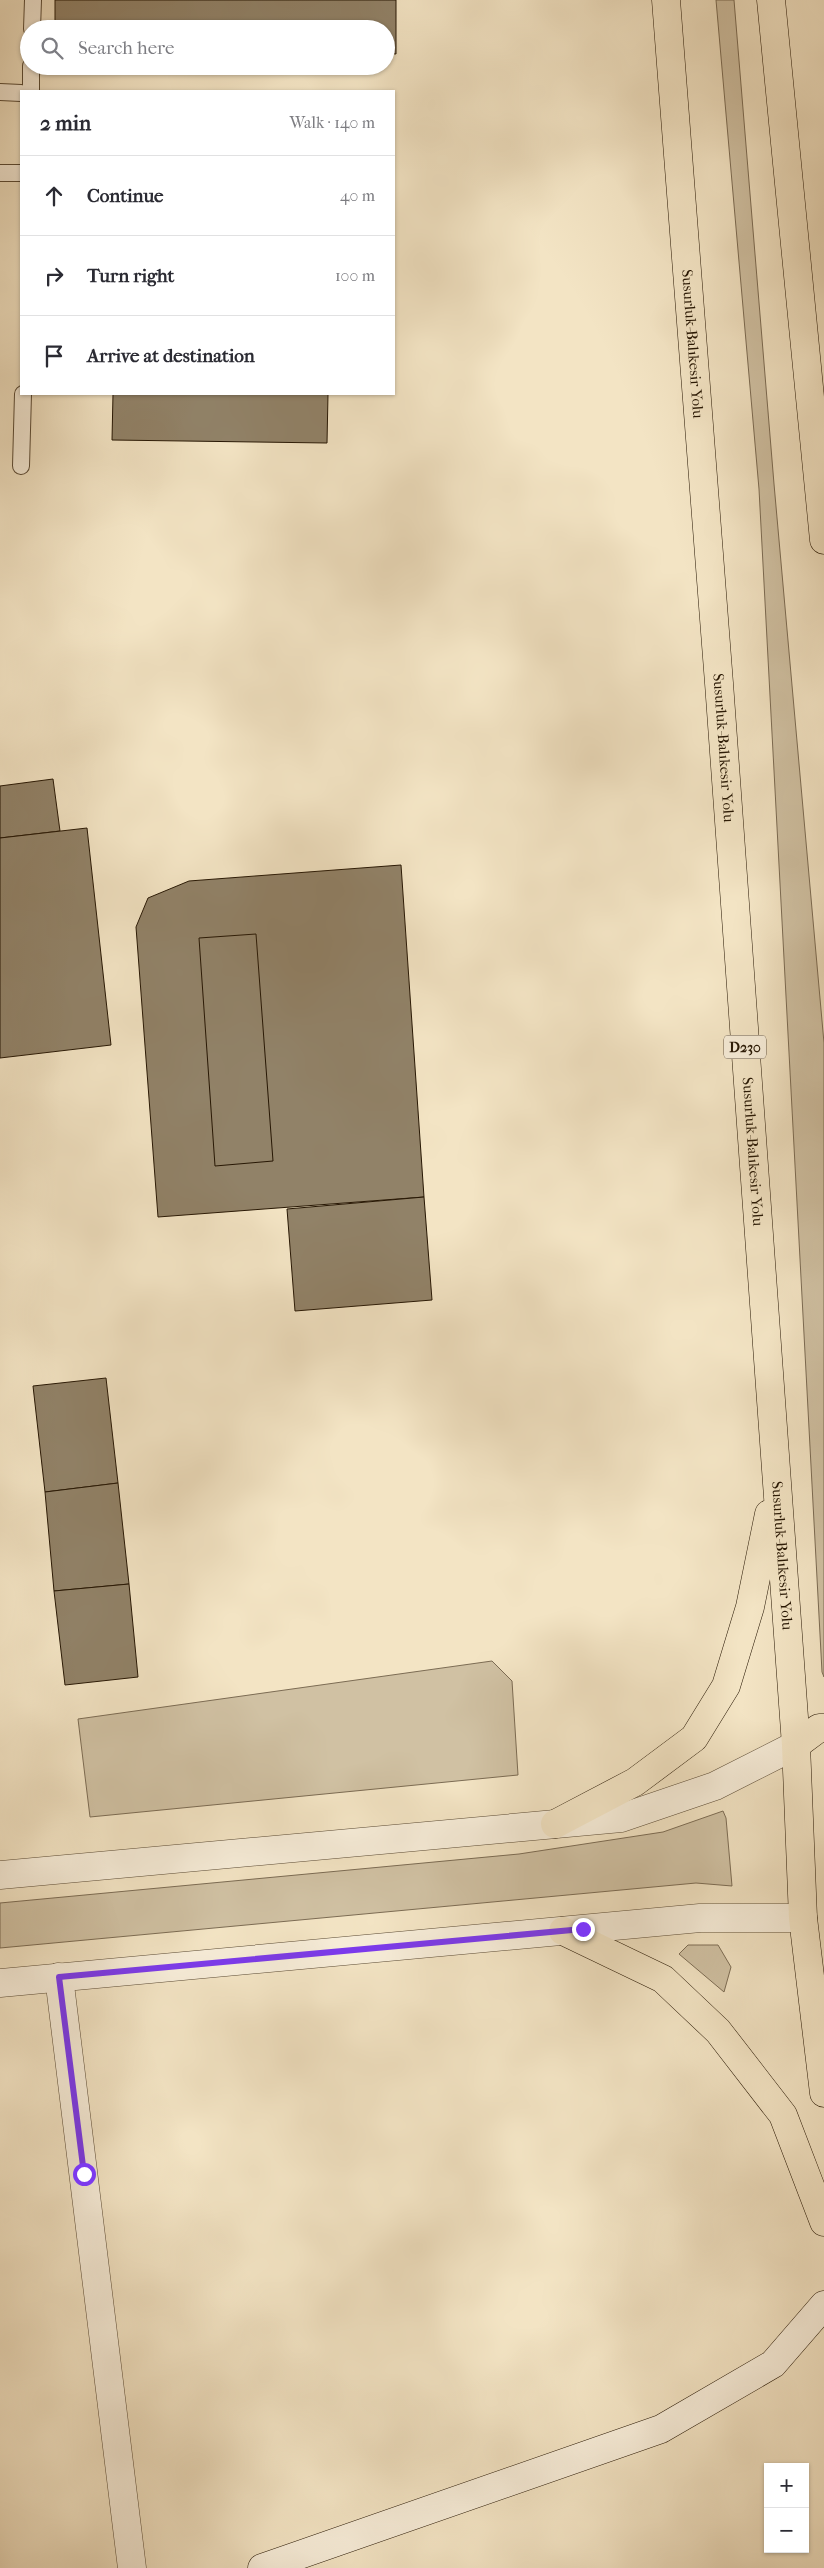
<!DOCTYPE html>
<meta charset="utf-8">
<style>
body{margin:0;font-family:"IM FELL French Canon",serif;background:#f7f7f7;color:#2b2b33}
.controls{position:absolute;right:15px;bottom:15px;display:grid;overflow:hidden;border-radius:0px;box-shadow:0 1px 4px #0004}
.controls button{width:45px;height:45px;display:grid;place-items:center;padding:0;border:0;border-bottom:1px solid #e1e1e2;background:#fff;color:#2b2b33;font:25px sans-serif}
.stop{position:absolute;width:15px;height:15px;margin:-11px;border:4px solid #7c3aed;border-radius:50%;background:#fff}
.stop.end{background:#7c3aed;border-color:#fff;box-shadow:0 1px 5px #0008}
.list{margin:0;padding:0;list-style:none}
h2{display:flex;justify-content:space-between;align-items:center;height:65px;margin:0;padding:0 20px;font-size:21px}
h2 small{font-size:16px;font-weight:400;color:#7c7c81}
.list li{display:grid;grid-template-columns:32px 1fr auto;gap:15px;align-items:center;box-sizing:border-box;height:80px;padding:0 20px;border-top:1px solid #e1e1e2}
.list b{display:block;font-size:19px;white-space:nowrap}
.list em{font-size:16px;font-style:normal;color:#7c7c81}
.icon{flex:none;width:28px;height:28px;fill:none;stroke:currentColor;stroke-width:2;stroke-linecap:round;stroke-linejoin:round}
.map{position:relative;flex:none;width:824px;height:2568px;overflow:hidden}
.search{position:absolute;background:#fff;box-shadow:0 1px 4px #0004;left:20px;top:20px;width:375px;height:55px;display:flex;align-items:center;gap:12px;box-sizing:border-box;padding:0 18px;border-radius:28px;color:#7c7c81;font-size:19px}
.panel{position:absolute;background:#fff;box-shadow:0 1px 4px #0004;left:20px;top:90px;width:375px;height:305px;border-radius:0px}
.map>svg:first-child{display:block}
</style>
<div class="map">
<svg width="824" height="2568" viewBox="0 0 824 2568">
<rect width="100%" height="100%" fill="#f3e4c4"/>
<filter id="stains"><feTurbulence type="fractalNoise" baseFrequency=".004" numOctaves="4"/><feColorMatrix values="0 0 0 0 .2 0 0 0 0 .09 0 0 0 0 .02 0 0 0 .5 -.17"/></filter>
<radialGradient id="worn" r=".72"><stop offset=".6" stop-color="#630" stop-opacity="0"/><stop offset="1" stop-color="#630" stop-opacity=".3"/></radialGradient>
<!-- green -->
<g fill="#d0c1a3" stroke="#7c6c54">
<polygon points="716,0 734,0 774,484 824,1043 824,1677 822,1672 759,489"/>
<polygon points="492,1661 512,1681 518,1775 90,1817 78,1719"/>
<polygon points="723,1811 726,1818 732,1886 696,1883 0,1948 0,1903 519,1854 663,1832"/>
<polygon points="688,1945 718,1945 731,1967 724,1992 679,1954"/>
</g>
<!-- building -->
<g fill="#918268" stroke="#271704">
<polygon points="55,0 396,0 396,54 386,53 386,29 55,29"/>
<polygon points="113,394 328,394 327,443 112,440"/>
<polygon points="53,779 60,831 0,838 0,786"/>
<polygon points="87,828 111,1045 0,1058 0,838"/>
<polygon points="401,865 424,1197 158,1217 136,927 148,898 189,881"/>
<polygon points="256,934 273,1161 215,1166 199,938"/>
<polygon points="424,1197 432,1300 295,1311 287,1209"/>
<polygon points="106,1378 118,1483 45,1492 33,1386"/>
<polygon points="118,1483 129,1584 54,1591 45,1492"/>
<polygon points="129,1584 138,1677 65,1685 54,1591"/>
</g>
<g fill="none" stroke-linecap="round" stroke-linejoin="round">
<defs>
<g id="lane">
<polyline points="32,29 33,0"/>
<polyline points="31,91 31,66"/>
<polyline points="0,92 21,93"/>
<polyline points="0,173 21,173"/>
<polyline points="21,466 23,394"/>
</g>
<g id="street">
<polyline points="0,1875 621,1818 715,1786 796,1745"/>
<polyline points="59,1977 132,2568"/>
<polyline points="0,1983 700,1918 803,1918"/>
</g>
<polyline id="secondary" points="262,2568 661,2429 773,2364 824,2305"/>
<g id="highway">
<path id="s1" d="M666 0 719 683 796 1745 803 1918 824 2093"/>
<polyline points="771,0 824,540"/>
<polyline points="796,1745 819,1728 824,1728"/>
<polyline points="555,1824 635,1782 694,1738 726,1686 750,1607 769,1514"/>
<polyline points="563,1931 663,1979 718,2031 783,2115 824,2222"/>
</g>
</defs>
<!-- lane casing -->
<use href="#lane" stroke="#5a4a34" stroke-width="18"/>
<!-- street casing -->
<use href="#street" stroke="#5a4a34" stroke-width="29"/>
<!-- secondary casing -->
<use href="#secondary" stroke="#271704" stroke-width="29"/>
<!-- highway casing -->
<use href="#highway" stroke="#271704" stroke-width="29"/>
<!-- lane -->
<use href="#lane" stroke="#f7edd9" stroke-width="16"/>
<!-- street -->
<use href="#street" stroke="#f7edd9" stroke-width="28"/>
<!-- secondary -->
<use href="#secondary" stroke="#f7edd9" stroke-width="28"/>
<!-- highway -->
<use href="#highway" stroke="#f3e4c4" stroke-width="28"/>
</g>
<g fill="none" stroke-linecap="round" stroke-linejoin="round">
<!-- route -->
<polyline stroke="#7c3aed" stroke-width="6" points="84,2174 59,1977 583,1929"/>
</g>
<g text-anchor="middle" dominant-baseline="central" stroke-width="4" stroke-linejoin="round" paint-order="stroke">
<!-- shield labels -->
<rect fill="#f7edd9" stroke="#655744" stroke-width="1" x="724" y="1035.5" width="42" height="23" rx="4"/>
<g font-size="14" font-weight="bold" fill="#271704">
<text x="745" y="1047">D230</text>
</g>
<!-- street labels -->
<g font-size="15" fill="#271704" stroke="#f7edd9">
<text stroke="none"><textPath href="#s1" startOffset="345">Susurluk-Balıkesir Yolu</textPath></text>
<text stroke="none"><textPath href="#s1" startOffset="750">Susurluk-Balıkesir Yolu</textPath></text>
<text stroke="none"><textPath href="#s1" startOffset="1155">Susurluk-Balıkesir Yolu</textPath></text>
<text stroke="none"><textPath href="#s1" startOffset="1560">Susurluk-Balıkesir Yolu</textPath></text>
</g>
</g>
<rect width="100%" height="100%" filter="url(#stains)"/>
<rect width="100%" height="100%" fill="url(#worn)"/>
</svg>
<div class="controls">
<button>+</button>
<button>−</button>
</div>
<div class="stop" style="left:84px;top:2174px"></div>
<div class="stop end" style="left:583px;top:1929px"></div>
<div class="search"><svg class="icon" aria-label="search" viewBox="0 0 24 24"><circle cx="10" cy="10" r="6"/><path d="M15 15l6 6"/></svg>Search here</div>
<section class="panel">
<h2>2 min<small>Walk · 140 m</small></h2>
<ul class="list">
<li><svg class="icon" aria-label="ahead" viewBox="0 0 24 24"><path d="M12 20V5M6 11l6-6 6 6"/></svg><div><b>Continue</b></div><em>40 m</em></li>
<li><svg class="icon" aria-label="right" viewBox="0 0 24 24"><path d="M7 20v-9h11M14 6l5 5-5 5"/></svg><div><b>Turn right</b></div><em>100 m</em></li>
<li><svg class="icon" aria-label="arrive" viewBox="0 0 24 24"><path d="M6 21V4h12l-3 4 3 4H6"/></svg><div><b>Arrive at destination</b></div></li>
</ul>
</section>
</div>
